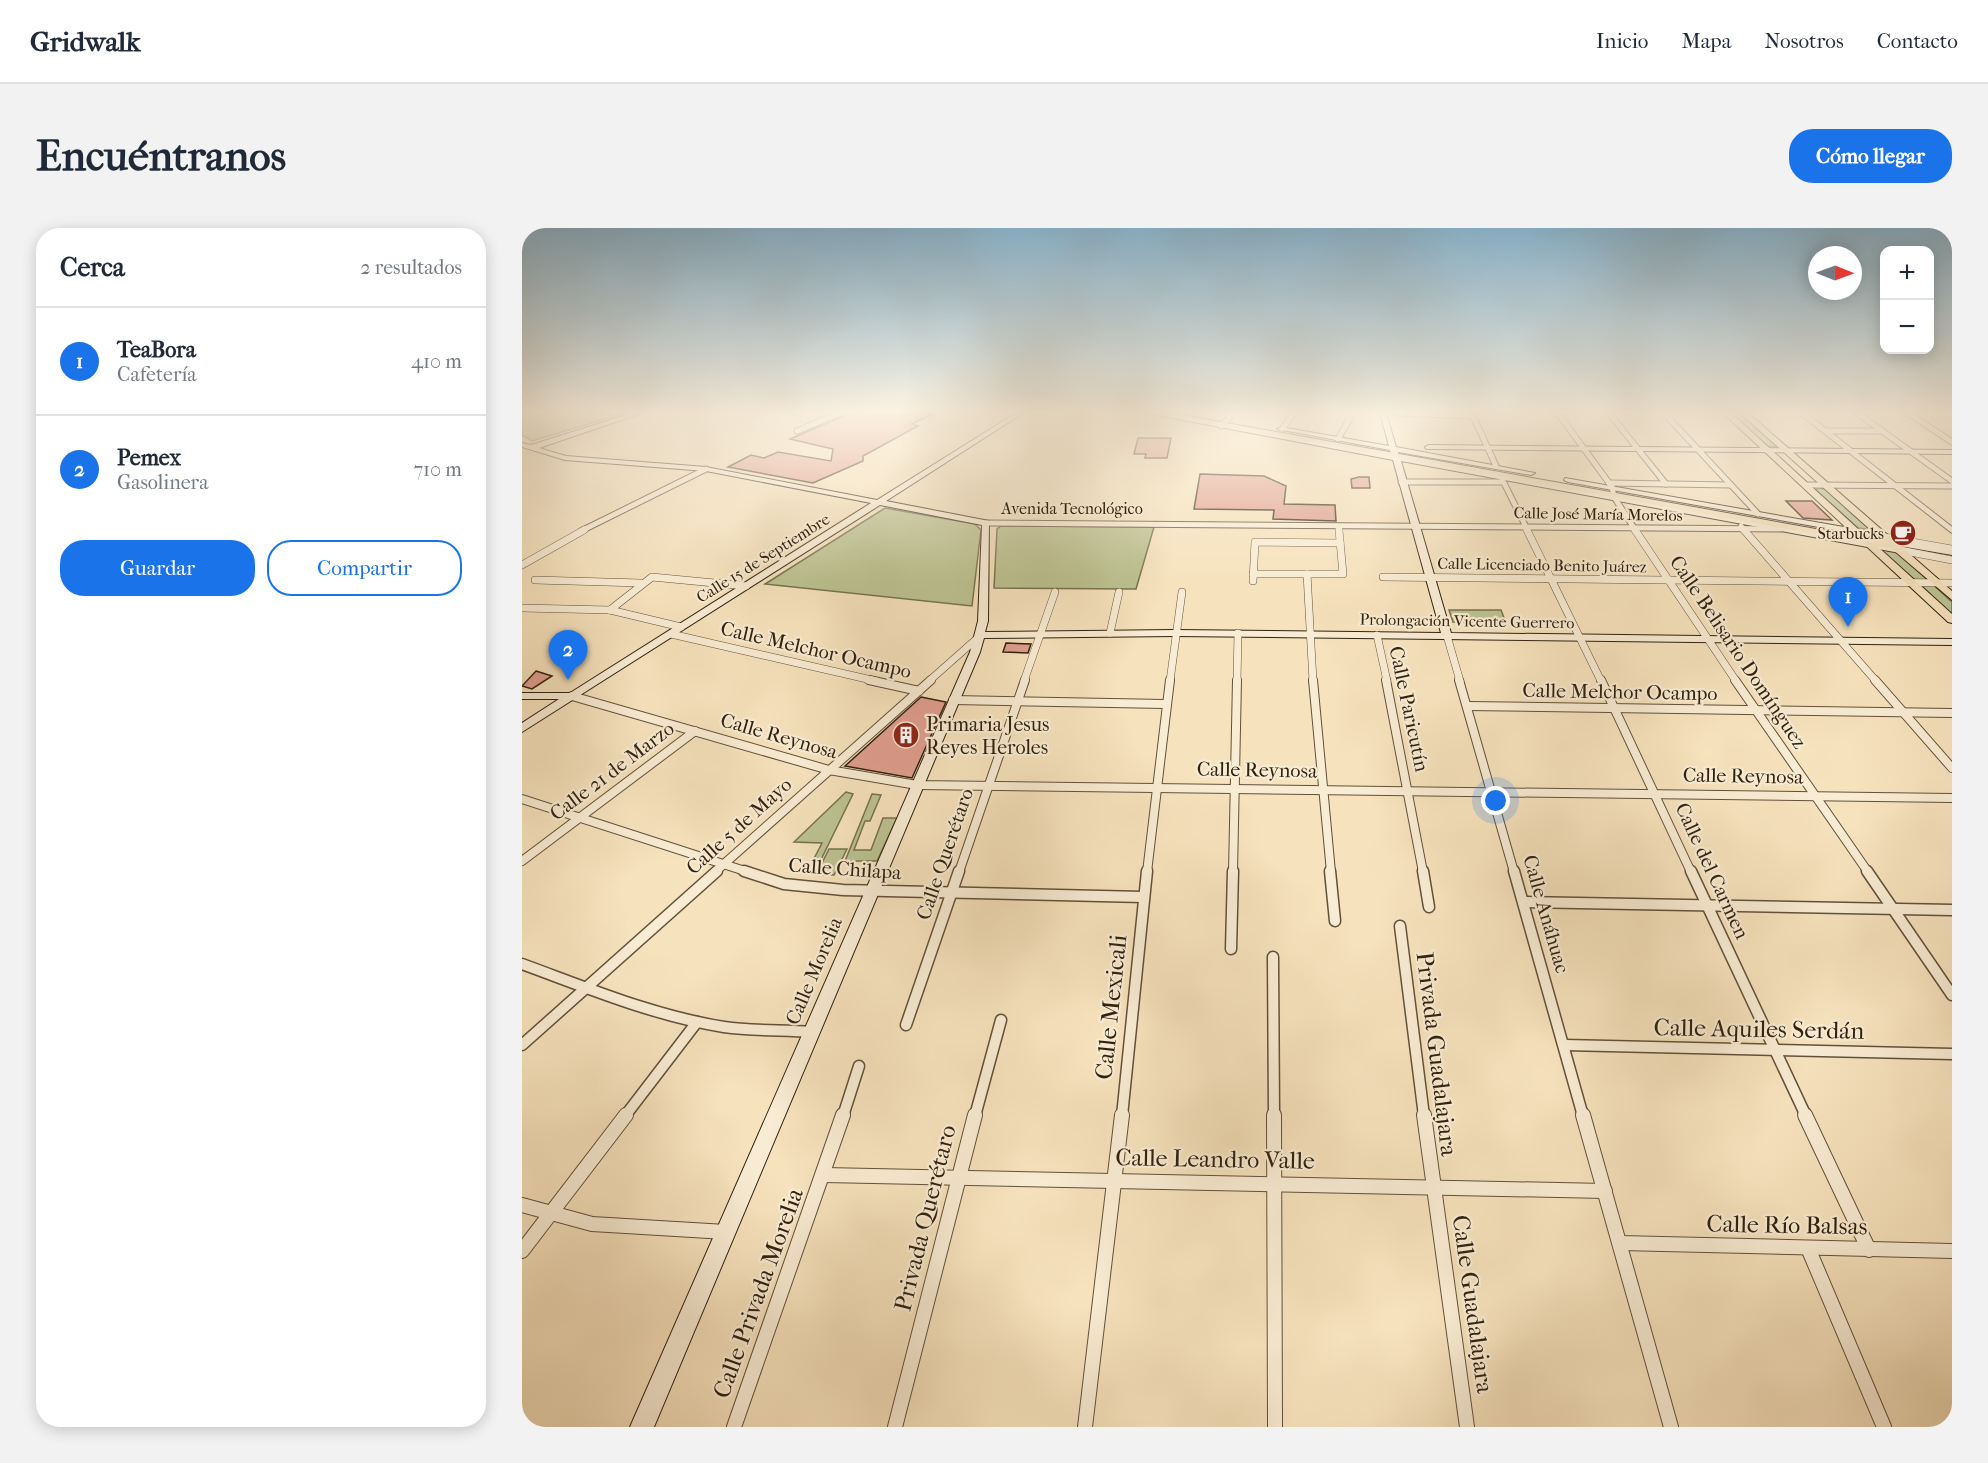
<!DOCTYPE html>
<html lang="es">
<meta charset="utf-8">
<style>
body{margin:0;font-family:"IM FELL French Canon",serif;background:#f2f2f3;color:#1f2937}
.controls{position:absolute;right:18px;top:18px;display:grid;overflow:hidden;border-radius:12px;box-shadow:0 3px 15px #0003}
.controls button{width:54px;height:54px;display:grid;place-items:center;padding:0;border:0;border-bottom:2px solid #e0e1e3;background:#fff;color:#1f2937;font:30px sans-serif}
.compass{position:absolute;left:1286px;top:18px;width:54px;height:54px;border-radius:50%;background:#fff;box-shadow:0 3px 15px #0003;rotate:91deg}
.you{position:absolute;left:974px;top:573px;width:21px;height:21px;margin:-15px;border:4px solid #fff;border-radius:50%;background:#1a73e8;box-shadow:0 0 0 9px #1a73e833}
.badge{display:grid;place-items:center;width:39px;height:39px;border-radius:50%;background:#1a73e8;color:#fff;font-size:20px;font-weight:700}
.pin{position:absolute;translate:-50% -50px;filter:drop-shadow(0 2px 3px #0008)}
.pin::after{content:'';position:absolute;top:32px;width:21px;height:18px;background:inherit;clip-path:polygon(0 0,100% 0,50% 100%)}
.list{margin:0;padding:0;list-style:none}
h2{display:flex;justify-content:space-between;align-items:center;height:78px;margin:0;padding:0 24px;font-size:26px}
h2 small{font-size:20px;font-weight:400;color:#747a83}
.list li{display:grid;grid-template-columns:39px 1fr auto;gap:18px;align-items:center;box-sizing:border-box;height:108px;padding:0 24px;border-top:2px solid #e0e1e3}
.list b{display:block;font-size:22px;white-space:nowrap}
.list p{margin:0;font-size:20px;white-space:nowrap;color:#747a83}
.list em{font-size:20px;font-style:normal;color:#747a83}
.actions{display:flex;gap:12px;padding:18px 24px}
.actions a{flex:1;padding:14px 0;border:2px solid #1a73e8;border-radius:24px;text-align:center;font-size:21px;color:#1a73e8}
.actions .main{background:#1a73e8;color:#fff}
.map{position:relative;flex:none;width:1430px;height:1199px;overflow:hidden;border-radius:24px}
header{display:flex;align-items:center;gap:36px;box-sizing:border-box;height:84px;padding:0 30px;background:#fff;border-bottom:2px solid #e0e1e3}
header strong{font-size:28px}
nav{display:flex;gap:33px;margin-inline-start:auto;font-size:21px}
.intro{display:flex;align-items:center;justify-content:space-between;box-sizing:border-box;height:144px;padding:0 36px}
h1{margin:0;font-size:42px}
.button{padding:15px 27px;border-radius:24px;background:#1a73e8;color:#fff;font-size:21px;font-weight:700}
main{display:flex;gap:36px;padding:0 36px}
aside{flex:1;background:#fff;border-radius:24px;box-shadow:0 3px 15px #0003}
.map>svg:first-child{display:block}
</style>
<header>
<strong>Gridwalk</strong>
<nav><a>Inicio</a><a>Mapa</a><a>Nosotros</a><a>Contacto</a></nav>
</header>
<div class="intro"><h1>Encuéntranos</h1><a class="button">Cómo llegar</a></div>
<main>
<aside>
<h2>Cerca<small>2 resultados</small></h2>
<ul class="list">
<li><span class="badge">1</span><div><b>TeaBora</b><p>Cafetería</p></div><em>410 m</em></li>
<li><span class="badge">2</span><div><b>Pemex</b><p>Gasolinera</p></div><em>710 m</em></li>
</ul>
<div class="actions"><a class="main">Guardar</a><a>Compartir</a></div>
</aside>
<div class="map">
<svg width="1430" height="1199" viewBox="0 0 1430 1199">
<rect width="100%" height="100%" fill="#f6e2bd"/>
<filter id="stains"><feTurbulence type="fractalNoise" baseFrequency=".00333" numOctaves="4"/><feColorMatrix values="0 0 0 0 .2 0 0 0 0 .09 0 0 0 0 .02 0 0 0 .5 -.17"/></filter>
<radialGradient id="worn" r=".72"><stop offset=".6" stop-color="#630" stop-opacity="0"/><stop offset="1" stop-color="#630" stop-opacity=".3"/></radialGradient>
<!-- green -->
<g fill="#bcc392" stroke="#767250" stroke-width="1.5">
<polygon points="0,185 103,185 10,213 0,207"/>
<polygon points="1208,185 1219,185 1258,219 1246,218"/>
<polygon points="1297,260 1306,262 1350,302 1336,300 1294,262"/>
<polygon points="363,280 453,296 459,302 450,378 243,356"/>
<polygon points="479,298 632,299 614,361 472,360 475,301"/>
<polygon points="1354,320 1375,324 1430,374 1430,389"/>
<polygon points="927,382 979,382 984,395 931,394"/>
<polygon points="324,564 331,566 292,646 284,646 300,615 272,614"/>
<polygon points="350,566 359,567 348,593 343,593 332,622 349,622 361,590 375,590 355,633 323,633"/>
<polygon points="307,621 325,621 312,647 294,647"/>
</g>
<!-- building -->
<g fill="#e19e90" stroke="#30210f" stroke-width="1.5">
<polygon points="328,185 413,185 390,196 396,198 341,228 341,233 291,255 206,239 229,227 242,230 256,224 309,233 311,221 268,211"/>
<polygon points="616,210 649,210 645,230 623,230 624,226 612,226"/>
<polygon points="678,246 742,248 764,258 762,276 813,277 814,293 751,291 752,282 672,281"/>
<polygon points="837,249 847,249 848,260 830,260 829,251"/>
<polygon points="1264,273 1290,273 1310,292 1281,290"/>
<polygon points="484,415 509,416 506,425 481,424"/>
<polygon points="14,443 30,448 10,461 0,458"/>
<polygon points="399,469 424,474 390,550 323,538"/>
</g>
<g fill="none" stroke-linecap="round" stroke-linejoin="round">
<defs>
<g id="street-far4">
<polyline points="875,185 951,188 974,238"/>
<polyline points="1087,185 1144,256"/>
<polyline points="1142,185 1236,286"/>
<polyline points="1280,185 1430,302"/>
<polyline points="1335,185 1430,253"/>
<polyline points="1386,185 1430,214"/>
<polyline points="1038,188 1090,259 1092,269 1114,303"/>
<polyline points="699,198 712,185"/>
<polyline points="760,201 772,185"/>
<polyline points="275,203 318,185"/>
<polyline points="1303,203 1361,203"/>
<polyline points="816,211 831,185"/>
<polyline points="979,249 1006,303"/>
<polyline points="879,254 981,254"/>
<polyline points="1087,255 1209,257"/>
<polyline points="1285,257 1430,258"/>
<polyline points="464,295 1259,301"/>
<polyline points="1219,298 1223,303"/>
<polyline points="59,303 184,241"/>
</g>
<g id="street-far3">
<polyline points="1005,302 1079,453"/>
<polyline points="1113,302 1214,453"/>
<polyline points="1222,302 1354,453"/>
<polyline points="1362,309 1430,321"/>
<polyline points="1378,322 1430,332"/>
<polyline points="0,337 62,302"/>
<polyline points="731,346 821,346 817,302"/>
<polyline points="785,346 791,453"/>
<polyline points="861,349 1430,355"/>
<polyline points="13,352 119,355"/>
<polyline points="731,353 733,314 818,315"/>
<polyline points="0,380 88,382 159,399"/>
<polyline points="88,382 130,349 224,358"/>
<polyline points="588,405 597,364"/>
<polyline points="149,406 354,453"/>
<polyline points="855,407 865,453"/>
<polyline points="925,408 938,453"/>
<polyline points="407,453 459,407"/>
<polyline points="502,453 533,364"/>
<polyline points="648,453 660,364"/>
<polyline points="715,453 716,405"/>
</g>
<g id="street-far2">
<polyline points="347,452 397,463"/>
<polyline points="791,452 809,644"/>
<polyline points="864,452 901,644"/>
<polyline points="937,452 992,644"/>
<polyline points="1079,452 1169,644"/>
<polyline points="1213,452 1346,644"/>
<polyline points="1353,452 1430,540"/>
<polyline points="50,468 307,542 395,557 1430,570"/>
<polyline points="431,472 643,476"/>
<polyline points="945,478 1430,485"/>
<polyline points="0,571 226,644"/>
<polyline points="0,633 173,503"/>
<polyline points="193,644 409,452"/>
<polyline points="437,644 503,452"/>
<polyline points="625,644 648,452"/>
<polyline points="711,644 715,452"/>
</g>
<g id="street-far1">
<polyline points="222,643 262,656 321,662 621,669"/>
<polyline points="808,643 813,693"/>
<polyline points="901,643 907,679"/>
<polyline points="992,643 1061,888"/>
<polyline points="1169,643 1284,888"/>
<polyline points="1345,643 1430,767"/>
<polyline points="1002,674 1430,682"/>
<polyline points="878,698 902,888"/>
<polyline points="709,721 711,643"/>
<polyline points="751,729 752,888"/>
<path d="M0 736C66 760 132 788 202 799 231 803 260 802 289 804"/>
<polyline points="384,797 437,643"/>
<polyline points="0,817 195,643"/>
<polyline points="1043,817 1430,826"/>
<polyline points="103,888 175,794"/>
<polyline points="321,888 337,838"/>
<polyline points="453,888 479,792"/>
<polyline points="600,888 625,643"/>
</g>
<g id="street">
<polyline points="752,887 753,1199"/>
<polyline points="902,887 945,1199"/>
<polyline points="1061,887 1149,1199"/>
<polyline points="1283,887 1347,1022"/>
<polyline points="302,947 1083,963"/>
<polyline points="0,977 70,996 204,1004"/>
<polyline points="1098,1015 1430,1023"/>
<polyline points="1286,1020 1362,1199"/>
<polyline points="0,1023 104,887"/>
<polyline points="212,1199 321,887"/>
<polyline points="373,1199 453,887"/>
<polyline points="563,1199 600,887"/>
</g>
<g id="secondary">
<polygon points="111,185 120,185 17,220 44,228 184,239 355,272 494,185 501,185 364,273 467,293 466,393 463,404 653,402 919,405 871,232 624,185 636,185 869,227 868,222 755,201 759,199 867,218 858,185 864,185 874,219 1013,245 1009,247 876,224 877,228 1378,319 1383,322 1378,325 879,233 929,405 1430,411 1430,417 653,408 462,410 458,424 132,1199 108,1199 448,424 456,393 460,297 358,277 0,504 0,495 37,471 0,471 0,465 48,465 349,275 184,243 43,232 0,219 0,215 9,217"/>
<polygon points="907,217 1430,222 1430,226 904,221 903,219"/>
<polygon points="1043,250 1362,306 1365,307 1365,311 1430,321 1430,327 1367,316 1364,315 1364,311 1046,254 1042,252"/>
</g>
<polygon id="primary" points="634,185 649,185 1333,308 1201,185 1209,185 1347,311 1361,313 1218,185 1226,185 1430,363 1430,372 1369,320 1355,318 1430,386 1430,395 1426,394 1341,315"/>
</defs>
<!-- street-far4 casing -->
<use href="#street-far4" stroke="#62513a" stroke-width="7"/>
<!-- street-far3 casing -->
<use href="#street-far3" stroke="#62513a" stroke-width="8"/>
<!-- street-far2 casing -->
<use href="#street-far2" stroke="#62513a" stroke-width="10"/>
<!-- street-far1 casing -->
<use href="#street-far1" stroke="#62513a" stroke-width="13"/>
<!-- street casing -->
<use href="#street" stroke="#62513a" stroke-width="16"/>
<!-- secondary casing -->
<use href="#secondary" stroke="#30210f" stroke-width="2"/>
<!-- primary casing -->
<use href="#primary" stroke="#30210f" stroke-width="2"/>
<!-- street-far4 -->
<use href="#street-far4" stroke="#f9ecd4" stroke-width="5"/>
<!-- street-far3 -->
<use href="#street-far3" stroke="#f9ecd4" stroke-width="7"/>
<!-- street-far2 -->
<use href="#street-far2" stroke="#f9ecd4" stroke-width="8"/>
<!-- street-far1 -->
<use href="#street-far1" stroke="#f9ecd4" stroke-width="10"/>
<!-- street -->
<use href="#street" stroke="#f9ecd4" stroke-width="14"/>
<!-- secondary -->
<use href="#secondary" fill="#f9ecd4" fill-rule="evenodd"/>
<!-- primary -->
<use href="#primary" fill="#f6e2bd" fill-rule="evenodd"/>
</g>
<!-- sky -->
<linearGradient id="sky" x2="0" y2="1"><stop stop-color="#8ab8d4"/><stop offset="0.52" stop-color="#fbf2e1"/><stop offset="1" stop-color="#fbf2e1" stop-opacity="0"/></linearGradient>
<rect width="1430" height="353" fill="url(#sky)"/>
<!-- icons -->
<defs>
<symbol id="cafe-disc" viewBox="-11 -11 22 22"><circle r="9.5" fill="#8f2418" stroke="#f9ecd4"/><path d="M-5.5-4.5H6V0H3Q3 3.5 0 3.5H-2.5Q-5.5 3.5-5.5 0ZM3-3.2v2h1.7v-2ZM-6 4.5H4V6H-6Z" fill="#fff"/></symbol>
<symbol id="building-disc" viewBox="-11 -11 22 22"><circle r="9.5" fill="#8f2418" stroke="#f9ecd4"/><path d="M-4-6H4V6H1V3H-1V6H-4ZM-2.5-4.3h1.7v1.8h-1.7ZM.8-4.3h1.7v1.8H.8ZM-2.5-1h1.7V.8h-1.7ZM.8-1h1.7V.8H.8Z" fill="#fff"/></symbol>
</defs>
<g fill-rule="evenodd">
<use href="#cafe-disc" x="1366" y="290" width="30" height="30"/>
<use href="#building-disc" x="369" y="492" width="30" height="30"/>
</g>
<g text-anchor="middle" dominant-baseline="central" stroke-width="4.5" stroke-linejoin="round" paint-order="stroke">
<!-- far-street labels -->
<g font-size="16" fill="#30210f" stroke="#f9ecd4">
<text x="550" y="280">Avenida Tecnológico</text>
<text transform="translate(1076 286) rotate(1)">Calle José María Morelos</text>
<text transform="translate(241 330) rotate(-32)">Calle 15 de Septiembre</text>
<text transform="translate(1020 337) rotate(1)">Calle Licenciado Benito Juárez</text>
<text transform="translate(945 393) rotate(1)">Prolongación Vicente Guerrero</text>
</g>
<!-- far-poi labels -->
<g font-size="16" fill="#30210f" stroke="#f9ecd4" text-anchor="end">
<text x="1362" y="305">Starbucks</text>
</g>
<!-- street labels -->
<g font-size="20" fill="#30210f" stroke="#f9ecd4">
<text transform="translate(294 422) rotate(13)">Calle Melchor Ocampo</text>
<text transform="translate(1216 424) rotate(56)">Calle Belisario Domínguez</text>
<text transform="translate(1098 464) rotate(1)">Calle Melchor Ocampo</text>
<text transform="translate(887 481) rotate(78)">Calle Paricutín</text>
<text transform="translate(257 508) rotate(16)">Calle Reynosa</text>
<text transform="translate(735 542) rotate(1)">Calle Reynosa</text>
<text transform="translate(90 543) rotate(-37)">Calle 21 de Marzo</text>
<text transform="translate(1221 548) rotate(1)">Calle Reynosa</text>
<text transform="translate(217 598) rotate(-42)">Calle 5 de Mayo</text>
<text transform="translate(423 626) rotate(-71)">Calle Querétaro</text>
<text transform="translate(323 641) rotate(4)">Calle Chilapa</text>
<text transform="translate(1190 643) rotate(65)">Calle del Carmen</text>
<text transform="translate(1024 686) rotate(74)">Calle Anáhuac</text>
<text transform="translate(292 743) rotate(-67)">Calle Morelia</text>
</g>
<!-- poi labels -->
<g font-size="20" fill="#30210f" stroke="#f9ecd4" text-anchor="start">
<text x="404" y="496">Primaria Jesus<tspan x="404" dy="23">Reyes Heroles</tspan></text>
</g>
<!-- near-street labels -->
<g font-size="24" fill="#30210f" stroke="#f9ecd4">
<text transform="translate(589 779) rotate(-84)">Calle Mexicali</text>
<text transform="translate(1237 801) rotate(1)">Calle Aquiles Serdán</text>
<text transform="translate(915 826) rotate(83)">Privada Guadalajara</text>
<text transform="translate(693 931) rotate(1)">Calle Leandro Valle</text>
<text transform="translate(403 990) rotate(-76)">Privada Querétaro</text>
<text transform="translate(1265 997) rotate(1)">Calle Río Balsas</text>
<text transform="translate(236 1065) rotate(-70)">Calle Privada Morelia</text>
<text transform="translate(951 1076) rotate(82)">Calle Guadalajara</text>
</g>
</g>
<rect width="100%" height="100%" filter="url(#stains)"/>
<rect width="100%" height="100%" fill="url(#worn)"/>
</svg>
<div class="controls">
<button>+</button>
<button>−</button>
</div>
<svg class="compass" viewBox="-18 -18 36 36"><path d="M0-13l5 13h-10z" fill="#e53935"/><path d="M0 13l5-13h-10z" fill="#747a83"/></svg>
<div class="you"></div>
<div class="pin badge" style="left:1326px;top:399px">1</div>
<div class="pin badge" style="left:46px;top:452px">2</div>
</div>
</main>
